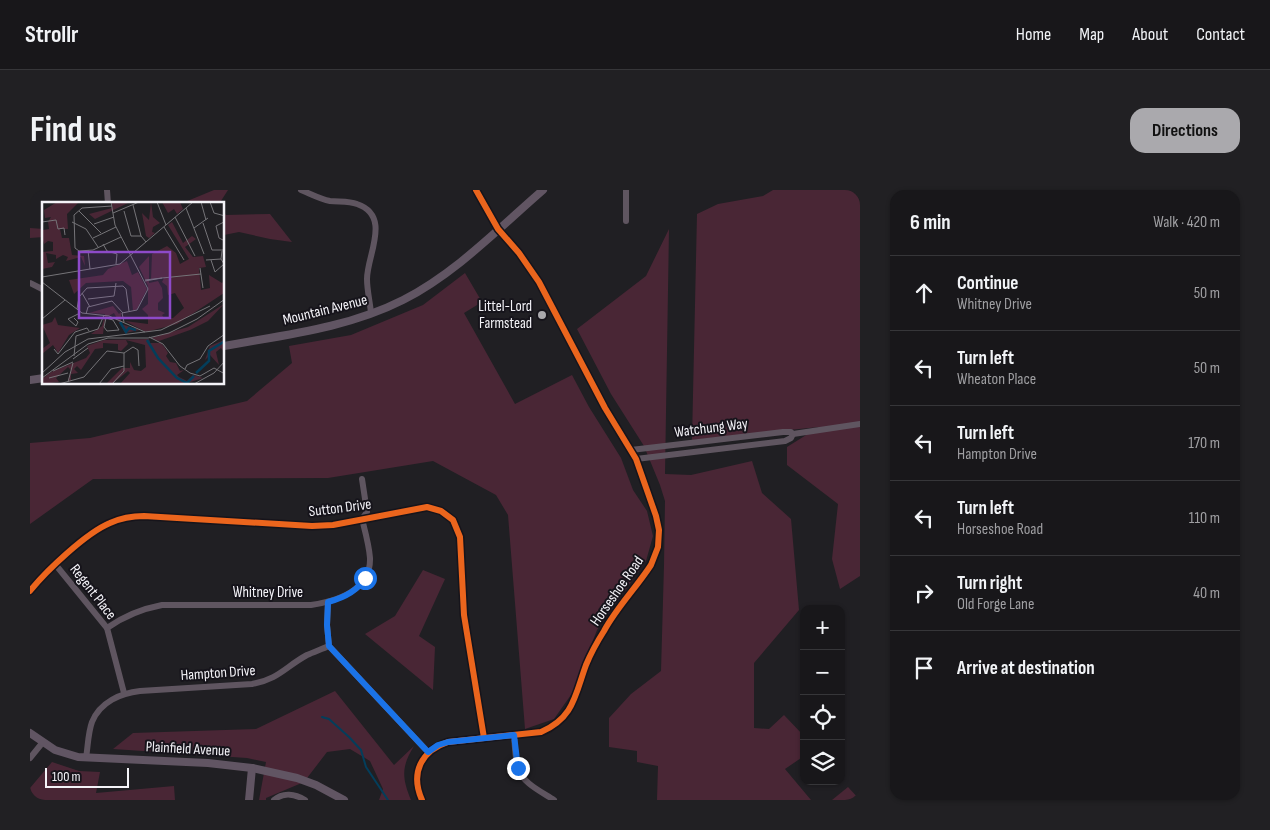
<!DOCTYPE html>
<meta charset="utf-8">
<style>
body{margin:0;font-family:"Sofia Sans Condensed",sans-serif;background:#212023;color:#f1f3f6}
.controls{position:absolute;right:15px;bottom:15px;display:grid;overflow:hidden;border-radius:10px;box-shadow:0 1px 4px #0004}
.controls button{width:45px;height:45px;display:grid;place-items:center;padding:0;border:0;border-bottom:1px solid #363639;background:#18171a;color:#f1f3f6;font:25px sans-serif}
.scale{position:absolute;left:15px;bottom:12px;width:84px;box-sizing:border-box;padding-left:5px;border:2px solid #f4f3f8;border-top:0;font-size:14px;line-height:18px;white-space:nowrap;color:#f4f3f8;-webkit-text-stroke:4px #16141b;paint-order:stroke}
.stop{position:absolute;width:15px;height:15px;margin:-11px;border:4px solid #1a73e8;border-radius:50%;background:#fff}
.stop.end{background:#1a73e8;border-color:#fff;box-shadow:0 1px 5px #0008}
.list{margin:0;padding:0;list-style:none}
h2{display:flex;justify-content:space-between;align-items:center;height:65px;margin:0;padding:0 20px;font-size:21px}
h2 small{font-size:16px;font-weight:400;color:#9f9fa2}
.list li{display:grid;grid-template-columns:32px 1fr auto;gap:15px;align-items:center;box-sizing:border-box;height:75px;padding:0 20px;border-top:1px solid #363639}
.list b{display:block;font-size:19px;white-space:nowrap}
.list p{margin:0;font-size:16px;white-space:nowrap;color:#9f9fa2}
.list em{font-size:16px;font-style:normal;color:#9f9fa2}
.icon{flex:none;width:28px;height:28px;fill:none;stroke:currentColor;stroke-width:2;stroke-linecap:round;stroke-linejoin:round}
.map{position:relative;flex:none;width:830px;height:610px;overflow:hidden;border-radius:15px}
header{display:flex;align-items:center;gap:30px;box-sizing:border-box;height:70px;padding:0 25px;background:#18171a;border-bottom:1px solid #363639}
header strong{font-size:24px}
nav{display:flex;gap:28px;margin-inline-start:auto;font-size:18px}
.intro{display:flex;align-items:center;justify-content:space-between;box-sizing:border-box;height:120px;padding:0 30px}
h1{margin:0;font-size:35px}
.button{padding:12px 22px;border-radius:15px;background:#aaa9ad;color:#111;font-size:18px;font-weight:700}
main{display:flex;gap:30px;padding:0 30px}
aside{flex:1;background:#18171a;border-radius:15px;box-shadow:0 1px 4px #0004}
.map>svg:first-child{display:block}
</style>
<header>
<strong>Strollr</strong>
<nav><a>Home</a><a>Map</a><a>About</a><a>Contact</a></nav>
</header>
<div class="intro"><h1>Find us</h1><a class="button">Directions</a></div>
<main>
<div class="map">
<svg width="830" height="610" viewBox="0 0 830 610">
<rect width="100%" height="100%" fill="#201f23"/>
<!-- green -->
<g fill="#492635">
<polygon points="184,0 198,0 189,14 150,14"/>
<polygon points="743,0 830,0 830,386 810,399 802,369 808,314 757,275 757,257 789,237 662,250 667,24 688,14 733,6"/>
<polygon points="194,23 196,25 240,24 262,52 240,49 209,42 194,45"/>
<polygon points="0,38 14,39 14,47 0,48"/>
<polygon points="639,39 635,284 661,285 722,271 732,303 761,329 769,420 724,473 724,538 739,539 754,525 774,546 774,566 755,579 781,610 627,610 628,576 607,572 607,561 579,557 579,528 601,504 631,481 634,375 635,311 630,295 614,256 581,204 547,139 616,86"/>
<polygon points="435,83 452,112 434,123 485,214 542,185 559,217 591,268 603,300 617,321 623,346 616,371 567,440 543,502 524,529 495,539 478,325 466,305 403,271 298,288 63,289 0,334 0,253 60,248 217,211 262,173 259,156 321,145 393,115"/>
<polygon points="393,380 415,389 389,446 405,457 403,500 335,444 365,426"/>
<path d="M305 501 364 575 384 556C371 577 372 588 381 610H349L353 599 340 571 320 559 297 562 274 592 236 608V610H229L236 572 217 568 83 559 103 543 226 539Z"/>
<polygon points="22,572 49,581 70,582 66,603 144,596 145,610 0,610 0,598"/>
<polygon points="818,597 830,610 802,610"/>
</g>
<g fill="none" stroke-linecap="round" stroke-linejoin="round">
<!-- stream -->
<polyline stroke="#033e5b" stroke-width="2" points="292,527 299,529 319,547 331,560 336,577 358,610"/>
<!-- minor -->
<g stroke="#5f5560" stroke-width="6">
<polyline points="77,0 78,14"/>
<path d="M271 0C281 4 290 9 300 11 309 12 319 11 327 14 362 26 337 65 337 89 337 100 340 112 341 123"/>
<polyline points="596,31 596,0"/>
<polyline points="0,93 14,100"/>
<polyline points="763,244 830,234"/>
<polyline points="601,260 753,242 761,242 763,244 761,248 755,251 606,269"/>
<polyline points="25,374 77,438 94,503"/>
<path d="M0 401C16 381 56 343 80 333 91 328 102 326 114 326L282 336 303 335 397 317 411 321 423 330 430 347 434 425 454 548"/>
<polyline points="298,412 297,435 299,456"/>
<path d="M77 438C94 426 111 419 132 415H281C307 411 341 400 340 368 339 355 335 341 332 329L337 322 332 289"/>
<path d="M484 545C485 556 485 568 488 578 492 593 512 602 524 610"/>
<polyline points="0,568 13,552"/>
<path d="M56 568C58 556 58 543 62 532 70 512 91 503 110 501L222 494C249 489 255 477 277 465 284 462 292 459 299 456L398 562"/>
<path d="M244 610C253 602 265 604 275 610"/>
<path d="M392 610C380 583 391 561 418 552L511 542C544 528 545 505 556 475 561 463 567 452 574 441 587 417 606 398 621 375L628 357 629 340 626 326 606 269 575 218 509 92 489 63 468 39 446 0"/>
</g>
<!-- major -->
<g stroke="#615563" stroke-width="8">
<path d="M194 156C254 145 318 138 373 110 426 83 469 38 513 0"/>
<polyline points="0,190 14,188"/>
<polyline points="0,543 25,560 48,567 178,573 222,578 267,588 286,595 314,610"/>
<polyline points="219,610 222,578"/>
</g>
<defs>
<g id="cycleway">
<path d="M0 401C16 381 56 343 80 333 91 328 102 326 114 326L282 336 303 335 397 317 411 321 423 330 430 347 434 425 454 548"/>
<path d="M392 610C380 583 391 561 418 552L511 542C544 528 545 505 556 475 561 463 567 452 574 441 587 417 606 398 621 375L628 357 629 340 626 326 606 269 575 218 509 92 489 63 468 39 446 0"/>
</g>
</defs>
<!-- cycleway casing -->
<use href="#cycleway" stroke="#16141b" stroke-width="9"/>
<!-- cycleway -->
<use href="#cycleway" stroke="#eb651d" stroke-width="6"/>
</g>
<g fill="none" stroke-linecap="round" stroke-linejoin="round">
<!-- route -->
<path stroke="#1a73e8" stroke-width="6" d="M335 388C327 402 313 408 298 412L297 435 299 456 398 562 408 555 418 552 484 545 488 578"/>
</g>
<!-- markers -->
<circle fill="#aaa9ad" stroke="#16141b" stroke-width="2" cx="512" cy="125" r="5"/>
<g text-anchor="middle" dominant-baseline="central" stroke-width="4" stroke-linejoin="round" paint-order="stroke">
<!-- poi labels -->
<g font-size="15" fill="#f4f3f8" stroke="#16141b" text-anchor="end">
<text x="502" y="116">Littel-Lord<tspan x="502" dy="17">Farmstead</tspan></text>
</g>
<!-- street labels -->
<g font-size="15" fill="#f4f3f8" stroke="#16141b">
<text transform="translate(295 120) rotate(-14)">Mountain Avenue</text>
<text transform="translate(681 238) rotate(-7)">Watchung Way</text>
<text transform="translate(310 318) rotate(-7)">Sutton Drive</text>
<text transform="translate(587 401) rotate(-55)">Horseshoe Road</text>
<text transform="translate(63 402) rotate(52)">Regent Place</text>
<text x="238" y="402">Whitney Drive</text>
<text transform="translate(188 483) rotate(-4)">Hampton Drive</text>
<text transform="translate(158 559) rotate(3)">Plainfield Avenue</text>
</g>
</g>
<!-- overview -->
<g transform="translate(12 12)">
<rect width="182" height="182" fill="#201f23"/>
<path d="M15 0H37L25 12 26 27H18L20 36H27L30 53 42 54 43 64 39 55 24 59 26 55 21 53 14 57V53L4 51 6 61 13 60 10 65 0 67V50L11 49V40L6 39 2 42 0 35 1 28 7 27 6 20 9 15 3 16 2 8ZM70 0 86 1 53 17 47 12 70 6ZM109 0 111 15 118 21 111 25 110 30 113 31 107 36 104 34 100 11 107 18ZM120 0H138L141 7 135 12 132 7 126 11ZM130 20 141 41 150 34 154 37 143 45 151 55 161 54 164 65 157 66 159 88 168 86 167 73 180 81 182 79V91L135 122 104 130 83 119 106 122V113L100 107 106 102V84L97 65 107 54V81L116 79 120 86 121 96 116 101V108L123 111 120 113 123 117 131 116 142 106 133 91 126 93 125 84 120 80 122 76 109 77 110 52 125 44 134 51 138 62 147 57 126 23ZM85 59 90 73 96 70 105 87 95 107 91 109 89 85 81 79 44 81 32 92 27 78 61 73 66 67ZM182 102 166 119 148 128 117 139 109 136 146 125ZM71 104 77 112 79 110V122L98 128 83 131 72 111 63 116 61 132H49L60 124 63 112 47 111ZM13 115 16 123 38 126 27 133 16 151 11 143 0 152V147L8 141 0 123 10 120ZM107 137 108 141H119L123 146 119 149 123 146 126 151 124 154 128 160 134 161 138 169 142 168 135 173 137 175 145 179 151 173 161 176 142 182H78L88 171 86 169 70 182H64L80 166H88V160L92 168 99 169 104 165 103 143 84 138 86 142 79 149 76 148V142L61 141V146L53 147 39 168 35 164 32 167 36 171 29 172V179H26L29 168 26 165 14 176 17 180 0 182V177L9 170 44 156 48 151 45 144 62 138ZM182 138V150L179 146 174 150 177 163 168 153 163 158 168 144Z" fill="#492635"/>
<path fill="none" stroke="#033e5b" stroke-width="2.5" d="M78 120 84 130 87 126 94 128M105 138 116 156 135 176 145 181 152 174M154 171 167 159V149L183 139"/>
<path fill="none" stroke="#757478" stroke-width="1" d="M69 0 73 23 106 87 95 108 80 111 82 120M115 0 124 23M159 0 164 18M168 0 172 11 183 14M91 3 99 34 104 40M70 4 40 6 32 13 33 46 37 49 51 48 79 35M144 6 162 52M37 9 59 31M82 9 89 34H99M71 11 97 0M133 15 153 54M0 20 14 18 16 27 22 26 23 33M30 20 44 27 56 45M182 20 174 24 177 36 183 39M161 21 170 48H183M52 22 72 15M122 25 142 58M152 26 166 16M51 36 74 25M61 42 65 49 75 52 74 62M46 48 48 67M164 58 179 57 180 49M169 58 173 70 182 62 179 57M158 66 161 86M0 75 78 62 151 0M120 76 159 72M103 78 120 76 103 79M0 80 40 111 67 114 103 130M40 91 48 105M46 97 72 94 74 81M35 107 37 95 45 86 81 84 84 87 87 109M44 112 46 105 70 99 81 111M32 116 36 120 34 124 26 117 38 111M64 116 71 118 77 128 65 129 62 125ZM0 117 23 98M107 135 121 142 138 164 148 171 158 174 172 166 183 172M12 147 16 152 33 130 45 126 47 129M32 154 34 134 56 127 62 113M31 157 46 146M143 167 145 163 158 157 166 144 183 132M11 169 31 160M0 171 23 150 46 137 119 128 168 104M0 176 46 142 66 136H106L127 131 155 117 183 97M7 176 26 171M26 180 31 161M17 182 42 175 65 149 82 151M57 182 69 167 82 164M70 182 82 169V151L91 145 96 148 97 164M152 182 172 171 183 159"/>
<path fill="#8d4ac8" fill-opacity="0.15" stroke="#8d4ac8" stroke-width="2.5" d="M37 50H128V116H37Z"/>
<rect width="182" height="182" fill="none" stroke="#f4f3f8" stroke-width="2.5"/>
</g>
</svg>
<div class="controls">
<button>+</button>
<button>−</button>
<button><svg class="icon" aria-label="locate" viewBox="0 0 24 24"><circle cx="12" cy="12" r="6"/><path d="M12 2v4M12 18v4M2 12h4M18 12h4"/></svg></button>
<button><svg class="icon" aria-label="layers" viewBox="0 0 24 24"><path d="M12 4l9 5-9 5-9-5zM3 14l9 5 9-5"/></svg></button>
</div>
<div class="scale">100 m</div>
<div class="stop" style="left:335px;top:388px"></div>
<div class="stop end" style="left:488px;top:578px"></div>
</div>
<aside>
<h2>6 min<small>Walk · 420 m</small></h2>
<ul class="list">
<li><svg class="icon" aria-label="ahead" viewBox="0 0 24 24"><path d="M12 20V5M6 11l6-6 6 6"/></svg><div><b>Continue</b><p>Whitney Drive</p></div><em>50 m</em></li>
<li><svg class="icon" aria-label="left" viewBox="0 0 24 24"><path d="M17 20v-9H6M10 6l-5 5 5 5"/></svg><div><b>Turn left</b><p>Wheaton Place</p></div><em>50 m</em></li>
<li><svg class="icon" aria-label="left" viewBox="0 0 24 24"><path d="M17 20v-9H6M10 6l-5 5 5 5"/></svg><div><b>Turn left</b><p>Hampton Drive</p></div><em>170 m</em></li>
<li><svg class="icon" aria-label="left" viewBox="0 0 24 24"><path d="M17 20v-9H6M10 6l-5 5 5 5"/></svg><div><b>Turn left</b><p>Horseshoe Road</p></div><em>110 m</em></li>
<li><svg class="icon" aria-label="right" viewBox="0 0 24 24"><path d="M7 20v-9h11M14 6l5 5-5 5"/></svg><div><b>Turn right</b><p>Old Forge Lane</p></div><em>40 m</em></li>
<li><svg class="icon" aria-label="arrive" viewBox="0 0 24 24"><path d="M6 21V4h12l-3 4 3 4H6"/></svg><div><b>Arrive at destination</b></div></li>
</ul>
</aside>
</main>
